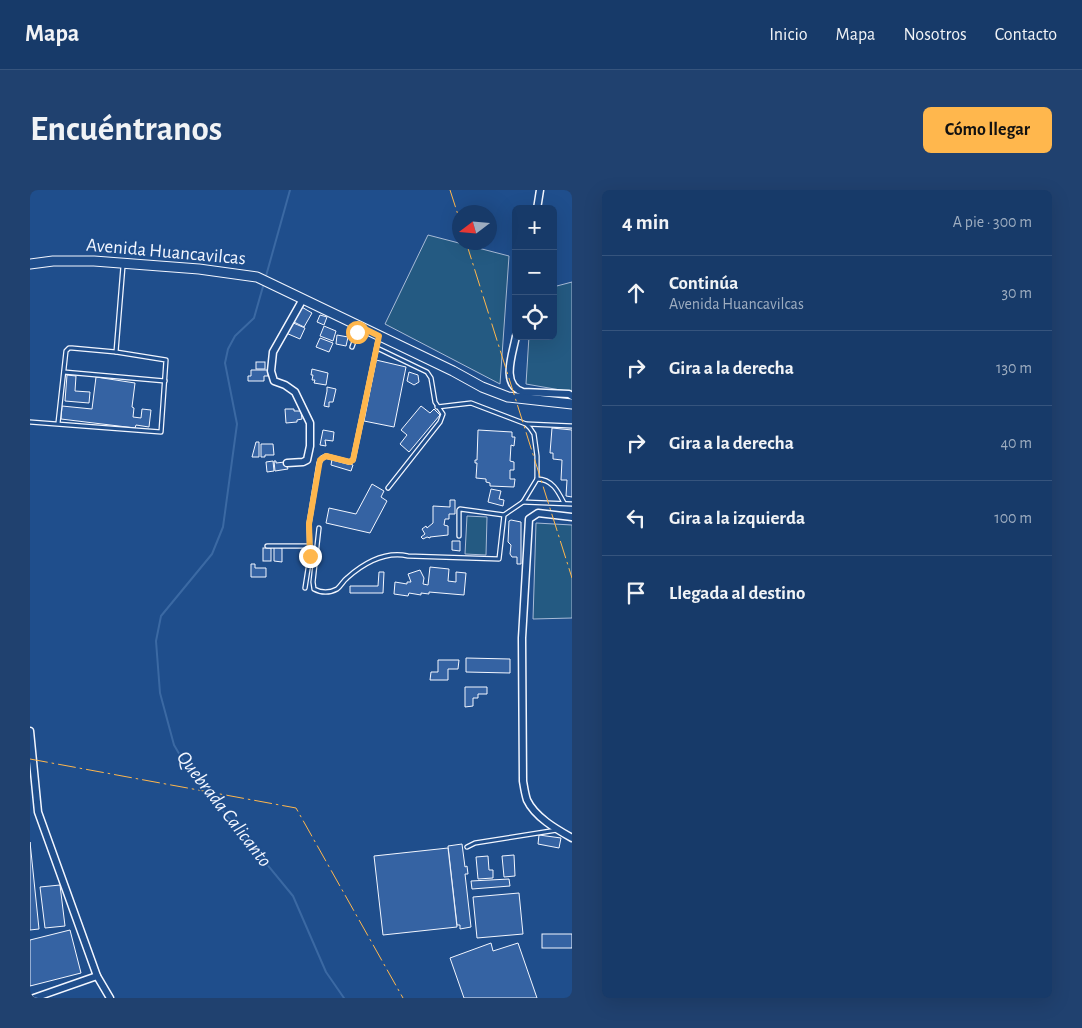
<!DOCTYPE html>
<html lang="es">
<meta charset="utf-8">
<style>
body{margin:0;font-family:"Alegreya Sans",sans-serif;background:#20416f;color:#f1f3f6}
.controls{position:absolute;right:15px;top:15px;display:grid;overflow:hidden;border-radius:8px;box-shadow:0 5px 20px #0002}
.controls button{width:45px;height:45px;display:grid;place-items:center;padding:0;border:0;border-bottom:1px solid #36547d;background:#173a69;color:#f1f3f6;font:25px sans-serif}
.compass{position:absolute;left:422px;top:15px;width:45px;height:45px;border-radius:50%;background:#173a69;box-shadow:0 5px 20px #0002;rotate:254deg}
.stop{position:absolute;width:15px;height:15px;margin:-11px;border:4px solid #ffb74d;border-radius:50%;background:#fff}
.stop.end{background:#ffb74d;border-color:#fff;box-shadow:0 1px 5px #0008}
.list{margin:0;padding:0;list-style:none}
h2{display:flex;justify-content:space-between;align-items:center;height:65px;margin:0;padding:0 20px;font-size:21px}
h2 small{font-size:16px;font-weight:400;color:#9eadc0}
.list li{display:grid;grid-template-columns:32px 1fr auto;gap:15px;align-items:center;box-sizing:border-box;height:75px;padding:0 20px;border-top:1px solid #36547d}
.list b{display:block;font-size:19px;white-space:nowrap}
.list p{margin:0;font-size:16px;white-space:nowrap;color:#9eadc0}
.list em{font-size:16px;font-style:normal;color:#9eadc0}
.icon{flex:none;width:28px;height:28px;fill:none;stroke:currentColor;stroke-width:2;stroke-linecap:round;stroke-linejoin:round}
.map{position:relative;flex:none;width:542px;height:808px;overflow:hidden;border-radius:8px}
header{display:flex;align-items:center;gap:30px;box-sizing:border-box;height:70px;padding:0 25px;background:#173a69;border-bottom:1px solid #36547d}
header strong{font-size:24px}
nav{display:flex;gap:28px;margin-inline-start:auto;font-size:18px}
.intro{display:flex;align-items:center;justify-content:space-between;box-sizing:border-box;height:120px;padding:0 30px}
h1{margin:0;font-size:35px}
.button{padding:12px 22px;border-radius:8px;background:#ffb74d;color:#111;font-size:18px;font-weight:700}
main{display:flex;gap:30px;padding:0 30px}
aside{flex:1;background:#173a69;border-radius:8px;box-shadow:0 5px 20px #0002}
.map>svg:first-child{display:block}
</style>
<header>
<strong>Mapa</strong>
<nav><a>Inicio</a><a>Mapa</a><a>Nosotros</a><a>Contacto</a></nav>
</header>
<div class="intro"><h1>Encuéntranos</h1><a class="button">Cómo llegar</a></div>
<main>
<div class="map">
<svg width="542" height="808" viewBox="0 0 542 808">
<rect width="100%" height="100%" fill="#1f4e8c"/>
<!-- green -->
<g fill="#245a82" stroke="#a8bbd7">
<polygon points="398,45 479,66 470,194 355,134"/>
<polygon points="542,92 542,202 496,194 499,146 523,146 523,97"/>
<polygon points="437,326 457,327 456,365 435,364"/>
<polygon points="506,333 542,335 542,428 503,429"/>
</g>
<g fill="none" stroke-linecap="round" stroke-linejoin="round">
<!-- stream -->
<g stroke="#3b69a3" stroke-width="2">
<polyline points="236,86 260,0"/>
<polyline points="234,93 224,128 205,146 198,159 195,173 207,234 193,337 182,364 131,426 126,451 130,503 144,555 157,577 263,706 296,782 314,808"/>
</g>
</g>
<!-- building -->
<g fill="#3563a3" stroke="#f2f6ff">
<polygon points="270,116 282,123 274,137 262,131"/>
<polygon points="290,125 297,127 294,135 287,132"/>
<polygon points="261,132 275,138 270,149 256,143"/>
<polygon points="294,136 306,141 303,151 290,146"/>
<polygon points="307,145 318,147 316,156 306,154"/>
<polygon points="290,148 303,153 299,162 286,157"/>
<polygon points="346,170 376,177 364,237 334,231"/>
<rect x="226" y="172" width="9" height="7"/>
<polygon points="282,179 298,183 296,195 284,193 285,190 282,190 283,185 281,185"/>
<polygon points="221,180 238,180 238,186 234,186 234,191 218,191 218,186 221,186"/>
<polygon points="379,182 388,185 389,192 384,195 377,191"/>
<polygon points="37,185 46,186 45,201 60,202 59,213 35,211"/>
<polygon points="66,187 105,193 102,217 104,218 103,227 111,228 112,219 121,220 119,237 106,235 105,238 31,229 32,216 62,219"/>
<polygon points="297,197 306,199 303,212 299,212 299,217 294,216 297,201"/>
<polygon points="391,216 400,223 404,219 410,225 379,262 370,254 377,245 371,240"/>
<polygon points="255,219 264,219 264,221 271,221 272,229 267,230 267,232 256,233"/>
<polygon points="522,238 542,240 542,307 536,306 537,290 531,290 532,270 523,269 523,263 520,263"/>
<polygon points="293,240 304,242 303,251 295,250 296,256 290,255"/>
<polygon points="448,240 482,242 482,247 485,247 484,256 481,255 480,271 484,272 484,280 480,280 480,289 485,289 484,297 460,296 460,293 456,292 456,289 446,288 447,273 445,273 445,270 447,270"/>
<polygon points="226,252 229,252 229,267 222,267"/>
<polygon points="231,254 243,254 244,265 235,265 235,267 231,267"/>
<polygon points="302,269 323,275 321,281 301,275"/>
<polygon points="243,271 244,281 237,282 236,272"/>
<polygon points="244,271 246,271 246,273 255,272 258,279 245,281"/>
<polygon points="342,294 354,301 351,307 357,311 340,343 296,333 299,318 326,324"/>
<polygon points="461,299 471,301 469,309 474,310 473,316 458,312"/>
<polygon points="420,310 425,310 425,324 419,324 419,329 415,329 414,335 418,336 418,345 400,347 400,348 397,347 393,349 391,347 395,344 392,339 396,336 397,338 403,333 403,316 420,317"/>
<polygon points="481,330 491,332 491,374 487,374 487,367 482,367 480,364 481,355 478,352 479,331"/>
<polygon points="422,351 430,351 430,361 422,360"/>
<polygon points="244,357 252,358 252,372 244,371"/>
<rect x="233" y="358" width="8" height="13"/>
<polygon points="221,374 225,374 225,378 236,378 236,387 221,387"/>
<polygon points="400,377 419,379 418,391 426,392 426,382 436,383 434,405 399,402 399,404 391,403 391,405 379,403 378,406 364,404 365,392 377,394 377,392 381,392 378,384 390,380 394,388 393,394 398,395"/>
<polygon points="349,382 354,382 353,403 320,403 320,396 348,396"/>
<polygon points="436,468 480,469 480,483 436,482"/>
<polygon points="408,470 429,470 428,479 418,479 418,490 400,490 401,482 408,482"/>
<polygon points="435,497 457,497 457,504 448,504 448,508 443,508 443,516 435,517"/>
<polygon points="509,645 531,648 529,658 508,654"/>
<polygon points="0,652 9,739 0,740"/>
<polygon points="432,654 435,677 437,676 438,684 435,684 441,737 430,739 430,735 427,735 418,656"/>
<polygon points="418,658 427,737 353,745 344,666"/>
<polygon points="484,665 485,686 474,687 472,666"/>
<polygon points="458,666 459,680 463,680 463,688 448,689 446,667"/>
<polygon points="479,689 480,696 442,699 441,691"/>
<polygon points="30,695 35,736 15,738 10,697"/>
<polygon points="489,703 493,744 447,748 443,707"/>
<polygon points="40,740 51,783 0,796 0,750"/>
<rect x="512" y="744" width="30" height="14"/>
<polygon points="461,753 463,761 488,753 507,808 434,808 420,768"/>
</g>
<g fill="none" stroke-linecap="round" stroke-linejoin="round">
<defs>
<g id="lane">
<polyline points="322,157 329,137"/>
<polyline points="347,158 397,182 401,188 405,212 413,224 410,232 358,298"/>
<polyline points="34,182 135,191"/>
<polyline points="0,232 131,242 136,170 86,162 93,76"/>
<polyline points="28,233 36,161 39,158 42,158 86,162"/>
<polyline points="497,234 542,236"/>
<path d="M507 289C522 289 528 301 534 313"/>
<polyline points="493,312 542,314"/>
<path d="M289 338 283 392 284 399C291 403 300 403 307 399 311 396 313 391 317 388 335 372 355 361 378 366L469 369 474 325 493 312 507 289V266L504 244 500 238 496 234 441 213 407 217"/>
<polyline points="429,346 429,320 430,319 474,325"/>
<polyline points="237,356 280,356"/>
<polyline points="275,398 280,366 279,334 289,273 292,268 296,266 319,272 323,270 349,146"/>
<polyline points="437,657 445,653 527,640"/>
</g>
<g id="street">
<polyline points="507,19 510,0"/>
<path d="M486 146C483 163 470 195 493 202L539 204 542 206"/>
<polyline points="257,273 273,272 277,270 280,256 280,233 265,202 255,195 244,191 241,181 243,162 273,109"/>
<path d="M542 327 508 323 499 329 492 448 493 591C494 597 495 604 497 610 505 627 526 639 542 648"/>
<polyline points="0,541 8,622 67,786 80,808"/>
<polyline points="4,808 67,786"/>
</g>
<polyline id="secondary" points="0,74 23,71 64,71 169,79 227,87 423,181 452,197 478,207 542,214"/>
</defs>
<!-- lane casing -->
<use href="#lane" stroke="#f2f6ff" stroke-width="5.5"/>
<!-- street casing -->
<use href="#street" stroke="#f2f6ff" stroke-width="9"/>
<!-- secondary casing -->
<use href="#secondary" stroke="#f2f6ff" stroke-width="11"/>
<!-- lane -->
<use href="#lane" stroke="#1f4e8c" stroke-width="3"/>
<!-- street -->
<use href="#street" stroke="#1f4e8c" stroke-width="6"/>
<!-- secondary -->
<use href="#secondary" stroke="#1f4e8c" stroke-width="9"/>
<!-- power -->
<g stroke="#ffb74d" stroke-width="1" stroke-dasharray="18 4 2.5 4" stroke-linecap="butt">
<polyline points="420,0 430,31"/>
<polyline points="436,52 542,388"/>
<polyline points="0,569 266,618 373,808"/>
</g>
</g>
<g fill="none" stroke-linecap="round" stroke-linejoin="round">
<!-- route -->
<polyline stroke="#ffb74d" stroke-width="6" points="280,366 279,334 290,270 296,266 320,272 323,270 349,146 329,136 327,142"/>
</g>
<g text-anchor="middle" dominant-baseline="central" stroke-width="4" stroke-linejoin="round" paint-order="stroke">
<!-- street labels -->
<g font-size="19" fill="#f2f6ff" stroke="#1f4e8c">
<text transform="translate(136 62) rotate(5)">Avenida Huancavilcas</text>
</g>
<!-- water labels -->
<g font-size="20" font-style="italic" fill="#f2f6ff" stroke="#1f4e8c">
<text transform="translate(194 619) rotate(52)">Quebrada Calicanto</text>
</g>
</g>
</svg>
<div class="controls">
<button>+</button>
<button>−</button>
<button><svg class="icon" aria-label="locate" viewBox="0 0 24 24"><circle cx="12" cy="12" r="6"/><path d="M12 2v4M12 18v4M2 12h4M18 12h4"/></svg></button>
</div>
<svg class="compass" viewBox="-18 -18 36 36"><path d="M0-13l5 13h-10z" fill="#e53935"/><path d="M0 13l5-13h-10z" fill="#9eadc0"/></svg>
<div class="stop" style="left:327px;top:142px"></div>
<div class="stop end" style="left:280px;top:366px"></div>
</div>
<aside>
<h2>4 min<small>A pie · 300 m</small></h2>
<ul class="list">
<li><svg class="icon" aria-label="ahead" viewBox="0 0 24 24"><path d="M12 20V5M6 11l6-6 6 6"/></svg><div><b>Continúa</b><p>Avenida Huancavilcas</p></div><em>30 m</em></li>
<li><svg class="icon" aria-label="right" viewBox="0 0 24 24"><path d="M7 20v-9h11M14 6l5 5-5 5"/></svg><div><b>Gira a la derecha</b></div><em>130 m</em></li>
<li><svg class="icon" aria-label="right" viewBox="0 0 24 24"><path d="M7 20v-9h11M14 6l5 5-5 5"/></svg><div><b>Gira a la derecha</b></div><em>40 m</em></li>
<li><svg class="icon" aria-label="left" viewBox="0 0 24 24"><path d="M17 20v-9H6M10 6l-5 5 5 5"/></svg><div><b>Gira a la izquierda</b></div><em>100 m</em></li>
<li><svg class="icon" aria-label="arrive" viewBox="0 0 24 24"><path d="M6 21V4h12l-3 4 3 4H6"/></svg><div><b>Llegada al destino</b></div></li>
</ul>
</aside>
</main>
